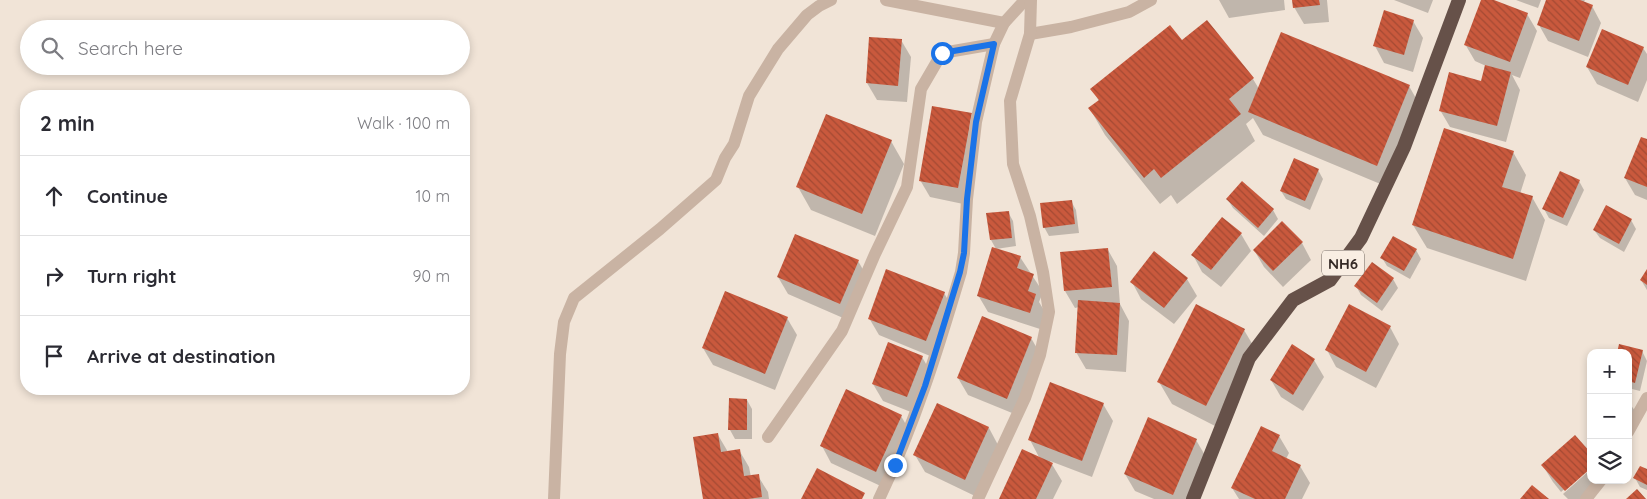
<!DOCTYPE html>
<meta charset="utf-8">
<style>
body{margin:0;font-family:Quicksand,sans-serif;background:#f2f2f3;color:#2b2b33}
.controls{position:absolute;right:15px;bottom:15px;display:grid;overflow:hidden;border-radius:10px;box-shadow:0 2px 8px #0003}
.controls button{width:45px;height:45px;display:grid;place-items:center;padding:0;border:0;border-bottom:1px solid #e1e1e2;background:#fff;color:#2b2b33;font:25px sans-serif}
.stop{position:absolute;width:15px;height:15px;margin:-11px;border:4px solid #1a73e8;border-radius:50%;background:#fff}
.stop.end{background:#1a73e8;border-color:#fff;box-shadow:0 1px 5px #0008}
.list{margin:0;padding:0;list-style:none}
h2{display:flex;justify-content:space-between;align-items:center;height:65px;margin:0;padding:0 20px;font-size:21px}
h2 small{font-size:16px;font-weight:400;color:#7c7c81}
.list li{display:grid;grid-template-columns:32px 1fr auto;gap:15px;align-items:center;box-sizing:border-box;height:80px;padding:0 20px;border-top:1px solid #e1e1e2}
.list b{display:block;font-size:19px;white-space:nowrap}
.list em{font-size:16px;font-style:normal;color:#7c7c81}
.icon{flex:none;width:28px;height:28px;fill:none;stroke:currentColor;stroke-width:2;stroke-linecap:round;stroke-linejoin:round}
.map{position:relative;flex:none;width:1647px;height:499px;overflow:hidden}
.search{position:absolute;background:#fff;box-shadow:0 2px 8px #0003;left:20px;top:20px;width:450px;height:55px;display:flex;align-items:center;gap:12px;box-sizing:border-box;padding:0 18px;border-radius:28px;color:#7c7c81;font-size:19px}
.panel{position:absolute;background:#fff;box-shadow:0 2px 8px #0003;left:20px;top:90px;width:450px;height:305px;border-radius:20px}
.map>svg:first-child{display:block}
</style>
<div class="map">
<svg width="1647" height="499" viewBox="0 0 1647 499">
<defs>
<pattern id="building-back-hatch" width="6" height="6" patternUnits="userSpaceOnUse" patternTransform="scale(1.25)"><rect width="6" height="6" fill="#c9593d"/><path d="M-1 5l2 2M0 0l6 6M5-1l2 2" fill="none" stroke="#a44a33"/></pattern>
</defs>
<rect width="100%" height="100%" fill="#f1e4d7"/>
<!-- shadow -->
<g fill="#0003">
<polygon points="1219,0 1284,0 1285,10 1229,18"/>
<polygon points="1293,0 1327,0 1329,22 1304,24 1294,7"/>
<polygon points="1394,0 1433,0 1428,13"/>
<polygon points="1482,0 1490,0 1527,14 1537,31 1520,78 1512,75 1520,90 1506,142 1450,127 1440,110 1482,83 1486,66 1475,61 1465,44"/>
<polygon points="1516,0 1541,0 1538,8"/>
<polygon points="1548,0 1585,0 1583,3 1592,6 1601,23 1588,57 1548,41 1539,25"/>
<polygon points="1207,21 1253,79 1259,89 1409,86 1422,109 1390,188 1263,135 1253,118 1246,124 1255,141 1177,204 1171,195 1160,204 1105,135 1090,109 1099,101 1092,89 1182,41"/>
<polygon points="1413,21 1423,38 1413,72 1384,63 1375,46"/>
<polygon points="870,38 901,40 911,57 907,102 877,100 867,83"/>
<polygon points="1643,48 1647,54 1647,80 1638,102 1597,84 1587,67"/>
<polygon points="971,115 968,205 930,197 920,180"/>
<polygon points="891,141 904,164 875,236 811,210 798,187"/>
<polygon points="1647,141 1647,200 1635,195 1625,178"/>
<polygon points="1513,152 1526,175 1520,194 1532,197 1545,220 1526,281 1427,248 1413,225"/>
<polygon points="1318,170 1323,179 1310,210 1286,199 1281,191"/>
<polygon points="1579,181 1584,190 1567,226 1549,218 1544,209"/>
<polygon points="1242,183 1273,210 1278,219 1264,236 1233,208 1228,200"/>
<polygon points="1071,201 1076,210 1079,233 1049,236 1044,227"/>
<polygon points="1008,212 1013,221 1016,246 996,249 991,240"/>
<polygon points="1631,220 1636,229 1624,252 1600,238 1594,230"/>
<polygon points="1241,234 1251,251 1221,287 1202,272 1193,255"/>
<polygon points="1302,243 1311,260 1283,287 1264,267 1254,250"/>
<polygon points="1108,250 1117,266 1120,304 1129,321 1126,372 1086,369 1076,352 1079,307 1075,308 1065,291"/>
<polygon points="1416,250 1421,259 1410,279 1387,266 1382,258"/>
<polygon points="1154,253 1187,279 1197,296 1174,324 1141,299 1132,282"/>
<polygon points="1020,257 1043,292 1039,302 1045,312 1040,329 988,312 978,295"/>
<polygon points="858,261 868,278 850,321 788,294 778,277"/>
<polygon points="1647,271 1647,290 1641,280"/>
<polygon points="1393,279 1398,288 1382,311 1361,295 1356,286"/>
<polygon points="944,293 954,310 935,358 879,335 869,318"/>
<polygon points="787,318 797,335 775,390 713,365 703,348"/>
<polygon points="1390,327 1399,344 1376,388 1336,367 1327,350"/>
<polygon points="1244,330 1257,352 1219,428 1172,404 1159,382"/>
<polygon points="1031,338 1041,355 1017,415 968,395 958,378"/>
<polygon points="1642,351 1647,361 1640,391 1628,388 1628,353"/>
<polygon points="922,357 932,374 916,414 883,401 873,384"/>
<polygon points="1314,360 1324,377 1303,411 1281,397 1271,380"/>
<polygon points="730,400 747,400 752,409 752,439 735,439 730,430"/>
<polygon points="1628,401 1635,411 1628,424"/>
<polygon points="1103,404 1113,421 1092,477 1050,461 1062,481 1053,499 1001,499 1040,459 1030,440"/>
<polygon points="901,416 911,433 885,488 831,463 822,446"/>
<polygon points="989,428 998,445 975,496 925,472 915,455"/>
<polygon points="718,435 728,452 739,450 749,467 751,477 758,476 768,492 769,499 704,499"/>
<polygon points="1279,436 1289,453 1286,459 1300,466 1310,483 1302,499 1239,499 1232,488"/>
<polygon points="1196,440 1206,457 1188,499 1154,499 1135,491 1125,474"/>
<polygon points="1543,466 1591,466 1561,492 1553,482"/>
<polygon points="1591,469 1591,480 1605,480 1584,499 1568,499 1563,494"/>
<polygon points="1647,471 1647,490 1640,487 1635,478"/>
</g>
<!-- building -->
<g fill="url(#building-back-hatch)">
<polygon points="1292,0 1319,0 1320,5 1293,8"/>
<polygon points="1481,0 1494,0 1528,13 1510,62 1464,45"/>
<polygon points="1546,0 1580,0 1593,5 1579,41 1537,25"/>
<polygon points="1384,10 1414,20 1404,55 1373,46"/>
<polygon points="1207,20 1254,78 1229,99 1241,114 1161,178 1154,169 1144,178 1088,108 1099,100 1090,89 1170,25 1182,40"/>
<polygon points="1602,29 1644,47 1628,85 1586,67"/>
<polygon points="1281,32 1410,85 1377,166 1248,112"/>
<polygon points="869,37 902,39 898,86 866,83"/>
<polygon points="1485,65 1511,72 1497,126 1439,111 1449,72 1481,81"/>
<polygon points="932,106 972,113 958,188 919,181"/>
<polygon points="826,114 892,140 862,214 796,187"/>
<polygon points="1444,128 1514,151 1502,187 1533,196 1513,259 1412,225"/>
<polygon points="1641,137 1647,139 1647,187 1624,178"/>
<polygon points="1294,158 1319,169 1305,201 1280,191"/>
<polygon points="1560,171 1580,180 1563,218 1542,209"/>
<polygon points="1242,181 1274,209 1258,228 1226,199"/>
<polygon points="1072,200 1075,224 1043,228 1040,203"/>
<polygon points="1606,205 1632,219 1619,244 1593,230"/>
<polygon points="1009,211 1012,238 990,240 986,213"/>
<polygon points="1222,217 1242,233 1211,270 1191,255"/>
<polygon points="1282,221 1303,242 1273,271 1253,250"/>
<polygon points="795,234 859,260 840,304 777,277"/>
<polygon points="1393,236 1417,249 1404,271 1380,258"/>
<polygon points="992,247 1021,256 1017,268 1034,274 1028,291 1036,294 1030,313 977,296"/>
<polygon points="1108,248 1112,287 1064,291 1060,252"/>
<polygon points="1154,251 1188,278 1164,308 1130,282"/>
<polygon points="1372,262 1394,278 1377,303 1354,286"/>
<polygon points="886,269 945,292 926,341 868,319"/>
<polygon points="1647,269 1647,285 1640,280"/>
<polygon points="725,291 788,317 765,374 702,348"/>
<polygon points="1078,300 1120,303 1117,355 1075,353"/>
<polygon points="1196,304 1245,329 1206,406 1157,382"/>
<polygon points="1349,304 1391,326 1366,372 1325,350"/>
<polygon points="982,316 1032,337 1007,399 957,378"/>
<polygon points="888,342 923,356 907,397 872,384"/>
<polygon points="1292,344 1315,359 1293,395 1270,380"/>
<polygon points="1619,344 1643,350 1635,383 1628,381 1628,353 1617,353"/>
<polygon points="1050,382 1104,403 1082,461 1028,440"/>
<polygon points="846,389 902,415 876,472 820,446"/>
<polygon points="729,398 747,399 747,430 728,430"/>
<polygon points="937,403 989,427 965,480 913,455"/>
<polygon points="1148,417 1197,439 1173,495 1124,474"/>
<polygon points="1261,426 1280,435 1272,451 1301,465 1285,499 1255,499 1231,488"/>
<polygon points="718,433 721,452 740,449 744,476 759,474 762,497 748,499 703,499 693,437"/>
<polygon points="1575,435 1591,453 1591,468 1565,491 1541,465"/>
<polygon points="1022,449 1053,463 1036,499 999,499"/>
<polygon points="1640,466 1647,469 1647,485 1633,478"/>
<polygon points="817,468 865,493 862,499 801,499"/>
<polygon points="1532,485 1549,499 1520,499"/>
<polygon points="1637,489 1646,499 1626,499"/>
</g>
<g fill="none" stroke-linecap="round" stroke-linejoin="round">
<!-- minor -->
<g stroke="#c9b3a3" stroke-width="12">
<polyline points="886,0 1004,23"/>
<polyline points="1030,34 1071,27 1129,12 1151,0"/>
<polyline points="1628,432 1647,398"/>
<polyline points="768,437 842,331 875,254 907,187 921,89 942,53 994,44"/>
<polyline points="554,499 560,354 564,322 574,298 660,229 716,180 725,158 734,144 749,96 778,49 807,15 819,6 831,0"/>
<path d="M879 499C914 427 938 349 961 272L964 253 967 199 976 122 994 44 1004 23 1025 0"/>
<polyline points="978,499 1025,398 1040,355 1049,312 1043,272 1030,216 1013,164 1010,101 1030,34 1031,0"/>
<polyline points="1586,499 1601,480"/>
</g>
<!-- trunk -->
<polyline stroke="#665149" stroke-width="14" points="1193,499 1249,358 1293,300 1330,280 1361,238 1404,147 1459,0"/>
</g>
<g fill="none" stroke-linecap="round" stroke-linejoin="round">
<!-- route -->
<polyline stroke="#1a73e8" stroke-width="6" points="895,465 925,386 960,272 964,253 967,199 976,122 994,44 942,53"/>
</g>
<g text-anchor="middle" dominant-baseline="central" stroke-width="4.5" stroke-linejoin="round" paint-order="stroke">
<!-- shield labels -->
<rect fill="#f9eee3" stroke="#6f645e" stroke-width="1" x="1322" y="250.5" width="42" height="25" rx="4"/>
<g font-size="15" font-weight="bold" fill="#342925">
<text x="1343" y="263">NH6</text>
</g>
</g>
</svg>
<div class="controls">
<button>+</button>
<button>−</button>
<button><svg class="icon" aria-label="layers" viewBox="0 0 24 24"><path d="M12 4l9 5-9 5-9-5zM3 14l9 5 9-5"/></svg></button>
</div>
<div class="stop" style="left:942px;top:53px"></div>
<div class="stop end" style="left:895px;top:465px"></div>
<div class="search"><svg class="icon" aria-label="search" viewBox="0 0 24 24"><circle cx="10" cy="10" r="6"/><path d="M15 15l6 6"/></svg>Search here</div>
<section class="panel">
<h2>2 min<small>Walk · 100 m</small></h2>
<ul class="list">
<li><svg class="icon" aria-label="ahead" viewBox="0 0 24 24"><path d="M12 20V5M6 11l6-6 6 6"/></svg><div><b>Continue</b></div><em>10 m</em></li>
<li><svg class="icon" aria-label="right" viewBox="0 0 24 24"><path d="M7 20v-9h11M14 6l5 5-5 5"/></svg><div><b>Turn right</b></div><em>90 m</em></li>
<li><svg class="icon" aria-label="arrive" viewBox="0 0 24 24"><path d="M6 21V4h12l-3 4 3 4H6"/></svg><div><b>Arrive at destination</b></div></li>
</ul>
</section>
</div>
